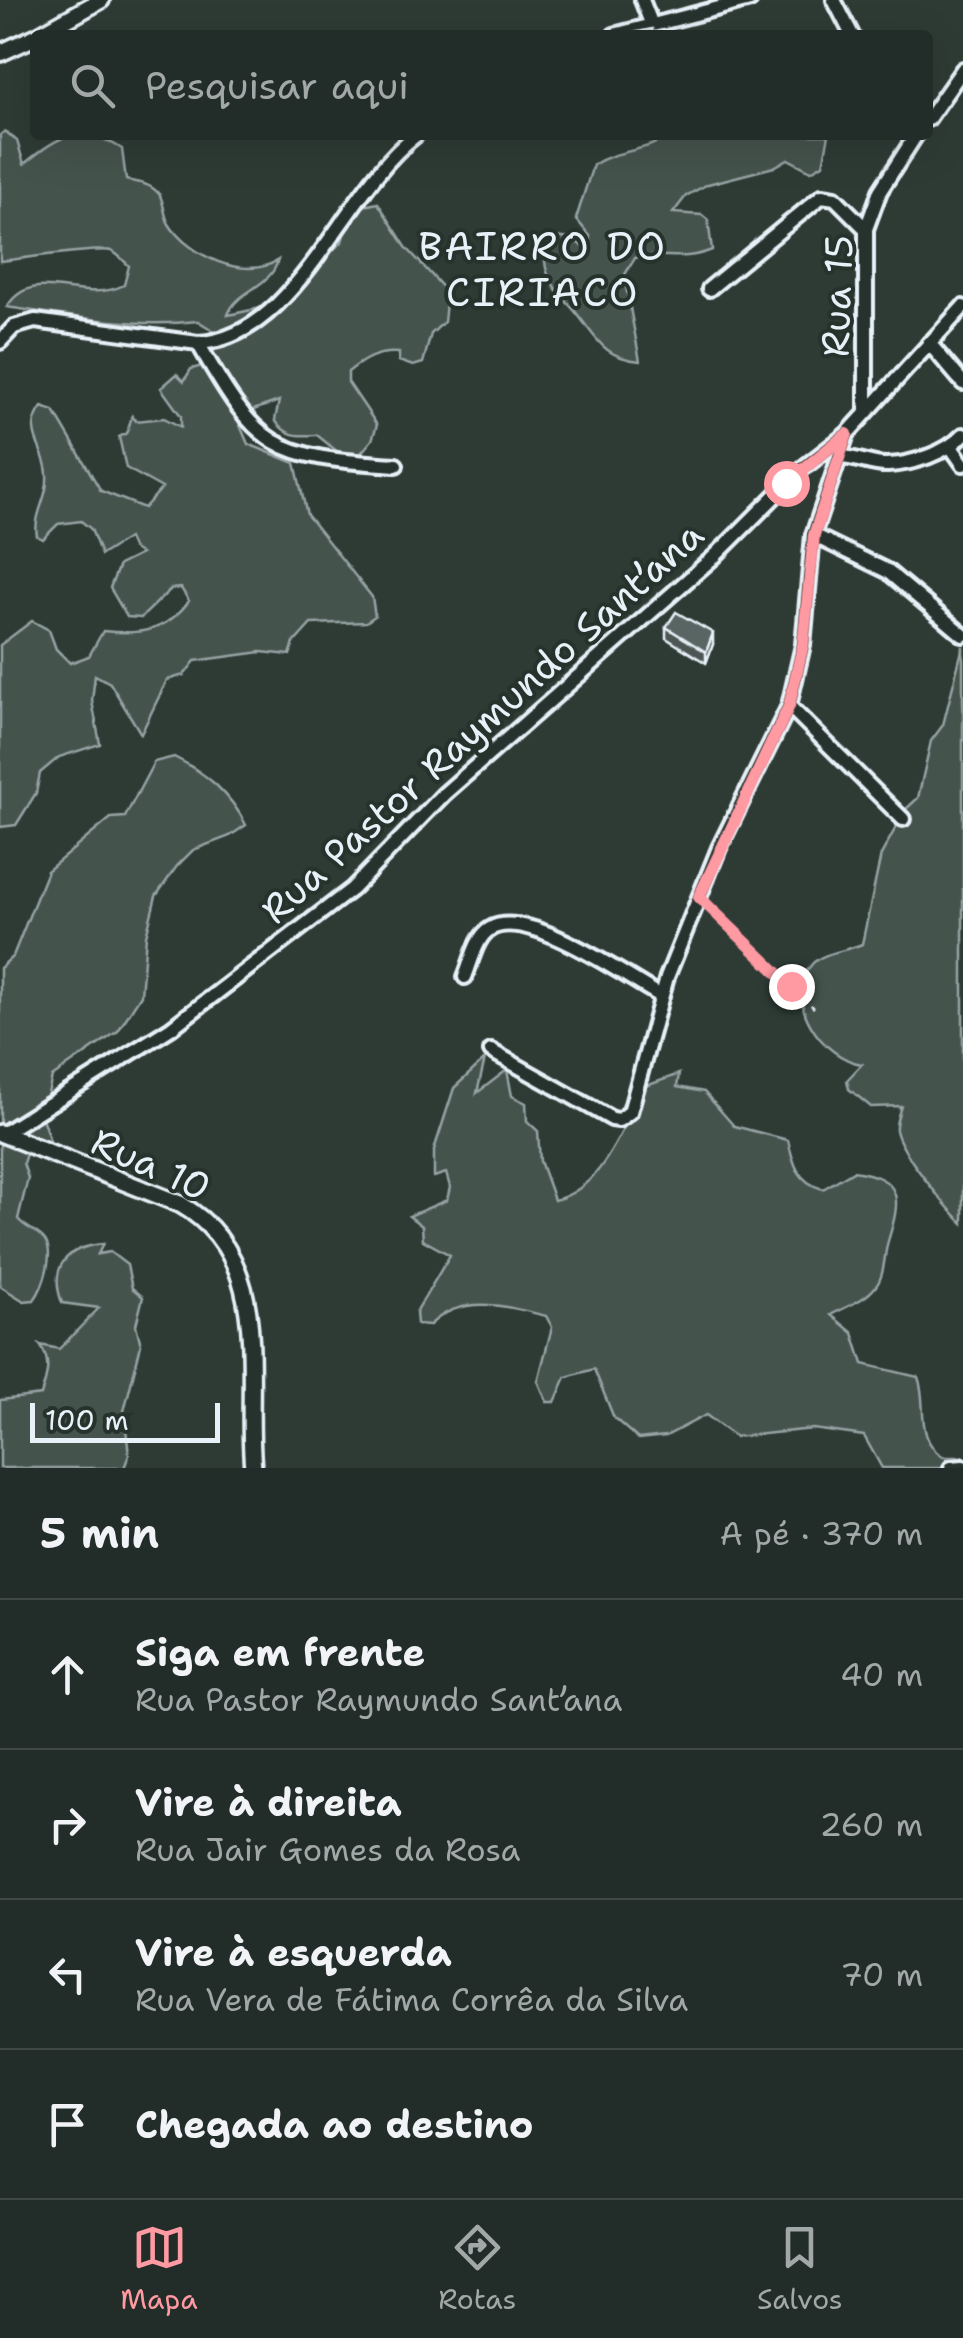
<!DOCTYPE html>
<html lang="pt">
<meta charset="utf-8">
<style>
body{margin:0;font-family:"Shantell Sans",sans-serif;background:#2a3430;color:#f1f3f6}
.scale{position:absolute;left:30px;bottom:25px;width:190px;box-sizing:border-box;padding-left:10px;border:5px solid #e8f1f8;border-top:0;font-size:28px;line-height:35px;white-space:nowrap;color:#e8f1f8;-webkit-text-stroke:8px #26332d;paint-order:stroke}
.stop{position:absolute;width:30px;height:30px;margin:-22px;border:8px solid #ff9aa2;border-radius:50%;background:#fff}
.stop.end{background:#ff9aa2;border-color:#fff;box-shadow:0 2px 10px #0008}
.list{margin:0;padding:0;list-style:none}
h2{display:flex;justify-content:space-between;align-items:center;height:130px;margin:0;padding:0 40px;font-size:42px}
h2 small{font-size:32px;font-weight:400;color:#a2a7a8}
.list li{display:grid;grid-template-columns:65px 1fr auto;gap:30px;align-items:center;box-sizing:border-box;height:150px;padding:0 40px;border-top:2px solid #3f4845}
.list b{display:block;font-size:38px;white-space:nowrap}
.list p{margin:0;font-size:32px;white-space:nowrap;color:#a2a7a8}
.list em{font-size:32px;font-style:normal;color:#a2a7a8}
.icon{flex:none;width:55px;height:55px;fill:none;stroke:currentColor;stroke-width:2;stroke-linecap:round;stroke-linejoin:round}
.map{position:relative;flex:none;width:963px;height:1468px;overflow:hidden}
.search{position:absolute;background:#222c28;box-shadow:0 10px 40px #0002;left:30px;right:30px;top:30px;height:110px;display:flex;align-items:center;gap:25px;box-sizing:border-box;padding:0 35px;border-radius:10px;color:#a2a7a8;font-size:38px}
.sheet{height:730px;background:#222c28}
nav{display:flex;justify-content:space-around;align-items:center;box-sizing:border-box;height:140px;border-top:2px solid #3f4845;background:#222c28;font-size:28px;color:#a2a7a8}
nav a{display:grid;justify-items:center;gap:5px}
nav .on{color:#ff9aa2}
.map>svg:first-child{display:block}
</style>
<div class="map">
<svg width="963" height="1468" viewBox="0 0 963 1468">
<rect width="100%" height="100%" fill="#2e3b35"/>
<filter id="ink" filterUnits="userSpaceOnUse"><feTurbulence type="fractalNoise" baseFrequency=".01" numOctaves="2"/><feDisplacementMap in="SourceGraphic" scale="20" xChannelSelector="R" yChannelSelector="G"/><feConvolveMatrix kernelMatrix="1 2 1 2 8 2 1 2 1" color-interpolation-filters="sRGB"/></filter>
<g filter="url(#ink)">
<!-- green -->
<g fill="#45524e" stroke="#96a2a3" stroke-width="2.5">
<path d="M5 131 17 141 24 164C60 135 79 122 122 149L126 180C139 183 150 183 159 194 164 201 164 216 169 224 188 255 245 282 278 260 271 288 236 290 228 315L270 306 342 242 347 223 359 207 378 203 406 247 447 292 444 322 431 334 423 363 413 366 399 361V353C378 351 364 359 348 372V382L377 425 372 440 356 459 344 457 317 435C298 436 286 437 275 420L279 401 236 416 248 444 295 463 307 515 372 597 375 616 366 622 311 624 294 643 290 655 261 652 195 661 184 675 167 680 141 734 110 683 95 675 92 701 100 744 59 757 40 773 36 793 16 825 0 827V645L32 621 49 630 56 649 70 663 89 656 103 631C140 635 166 632 189 601L181 588 171 589 141 618 127 617 110 588 119 565 141 554 132 548 128 538 101 555 91 529 81 521 58 524 43 539 37 536C33 514 49 497 47 474 46 448 22 434 42 407L54 411 101 491 144 508 162 488 126 468 119 437 127 433 132 416 136 421 164 418 181 427V416L161 388 177 374 184 381 191 369 199 367 217 333 198 321C135 328 71 317 7 307 33 264 82 306 124 285L129 266C124 261 117 253 111 251 100 247 19 259 0 261V135Z"/>
<path d="M671 135H829L823 164 811 171 788 159 774 167 708 184 686 196 673 213 702 215 708 220 712 250C679 263 666 251 635 258L624 276 640 361C604 358 597 339 578 315 566 300 551 288 546 268 543 258 547 246 547 236L571 239 589 250 590 236 576 219 593 165C620 148 642 154 671 135Z"/>
<path d="M963 646V1223C946 1207 900 1152 896 1130 895 1123 899 1113 901 1106L871 1107 849 1089 847 1080 862 1064C823 1059 781 1000 812 964 823 952 847 951 862 944L881 855 906 809 918 798 931 741 943 725Z"/>
<path d="M174 757C206 773 230 793 246 825L230 836 193 850 177 866 156 896 146 936 141 995 118 1031 52 1077 42 1118 53 1150 27 1151 23 1163 28 1178 18 1219C25 1228 36 1230 44 1239 56 1252 43 1288 34 1300L24 1301 0 1286V968L13 956 47 871 111 818 125 817 154 762Z"/>
<path d="M485 1059 477 1093 507 1070 512 1096 526 1103 527 1121 538 1131 540 1161 554 1200C605 1188 621 1126 646 1086L679 1074 677 1087 704 1092 734 1126 788 1140C793 1163 798 1183 823 1189L853 1171C904 1178 901 1199 888 1241 884 1254 885 1275 876 1286 866 1300 845 1307 831 1315L853 1333 863 1364 918 1377C928 1403 914 1438 943 1457H963V1468H882L864 1436 813 1429 735 1437 706 1415 666 1436 638 1439 614 1418 594 1369 566 1377 555 1402H547L538 1381 552 1327 546 1316C506 1306 462 1293 430 1325L417 1324 416 1312 450 1255 423 1240 422 1226 409 1216 447 1200 450 1187 446 1173 434 1177V1150L454 1088Z"/>
<path d="M103 1244 98 1254 110 1252 127 1265 132 1288 143 1297 136 1325 141 1345 124 1411 129 1455 124 1468H0V1400L41 1395C47 1376 52 1362 40 1345L59 1349 99 1308 62 1303C49 1267 66 1247 103 1244Z"/>
</g>
<g fill="none" stroke-linecap="round" stroke-linejoin="round">
<defs>
<g id="minor">
<polyline points="642,0 651,23"/>
<polyline points="834,0 852,35"/>
<polyline points="614,35 750,0"/>
<polyline points="928,119 963,69"/>
<polyline points="709,289 822,196 835,198 866,229"/>
<path d="M0 342 14 327 35 321 198 343C296 339 342 191 416 135"/>
<path d="M198 343C259 450 272 457 396 465"/>
<polyline points="929,343 963,383"/>
<polyline points="866,412 866,229 880,191 916,135"/>
<polyline points="951,447 963,464"/>
<path d="M839 457C857 457 872 466 888 465 913 464 946 453 963 435"/>
<polyline points="813,535 887,571 963,635"/>
<polyline points="789,706 903,819"/>
<path d="M465 977C471 963 476 937 490 929 527 906 626 977 661 996"/>
<polyline points="491,1051 612,1119 619,1120 630,1112 667,977 719,848 789,706 803,645 813,535 847,434"/>
<polyline points="2,1134 171,1028 352,889 444,794 715,556 803,468 847,434 963,307"/>
<polyline points="951,1468 963,1467"/>
</g>
<g id="tertiary">
<polyline points="39,35 101,0"/>
<polyline points="0,53 35,37"/>
<path d="M0 1133 180 1204C276 1259 244 1377 253 1468"/>
</g>
</defs>
<!-- minor casing -->
<use href="#minor" stroke="#e8f1f8" stroke-width="20"/>
<!-- tertiary casing -->
<use href="#tertiary" stroke="#e8f1f8" stroke-width="22"/>
<!-- path -->
<polyline stroke="#e8f1f8" stroke-width="2.5" stroke-dasharray="10 8" stroke-linecap="butt" points="707,905 814,1008"/>
<!-- minor -->
<use href="#minor" stroke="#26332d" stroke-width="12"/>
<!-- tertiary -->
<use href="#tertiary" stroke="#26332d" stroke-width="15"/>
</g>
<!-- wall -->
<polygon fill="#4d5755" stroke="#e8f1f8" stroke-width="2.5" points="666,627 713,644 706,663 666,638"/>
<!-- shaded-wall -->
<polygon fill="#3e4745" stroke="#e8f1f8" stroke-width="2.5" points="713,633 713,644 706,663 706,652"/>
<!-- building -->
<g fill="#596563" stroke="#e8f1f8" stroke-width="2.5">
<polygon points="652,29 653,35 633,35 633,33"/>
<polygon points="676,612 713,633 706,652 666,627"/>
</g>
</g>
<g fill="none" stroke-linecap="round" stroke-linejoin="round" filter="url(#ink)">
<!-- route -->
<polyline stroke="#ff9aa2" stroke-width="12" points="786,483 847,434 814,535 803,645 789,706 699,897 791,986"/>
</g>
<g text-anchor="middle" dominant-baseline="central" stroke-width="8" stroke-linejoin="round" paint-order="stroke">
<!-- street labels -->
<g font-size="38" fill="#e8f1f8" stroke="#26332d">
<text transform="translate(837 296) rotate(-88)">Rua 15</text>
<text transform="translate(482 722) rotate(-42)">Rua Pastor Raymundo Sant’ana</text>
<text transform="translate(151 1164) rotate(24)">Rua 10</text>
</g>
<!-- neighbourhood labels -->
<g font-size="40" letter-spacing="2.5" fill="#e8f1f8" stroke="#26332d">
<text x="543" y="246">BAIRRO DO<tspan x="543" dy="46">CIRIACO</tspan></text>
</g>
</g>
</svg>
<div class="scale">100 m</div>
<div class="stop" style="left:786px;top:483px"></div>
<div class="stop end" style="left:791px;top:986px"></div>
<div class="search"><svg class="icon" aria-label="search" viewBox="0 0 24 24"><circle cx="10" cy="10" r="6"/><path d="M15 15l6 6"/></svg>Pesquisar aqui</div>
</div>
<section class="sheet">
<h2>5 min<small>A pé · 370 m</small></h2>
<ul class="list">
<li><svg class="icon" aria-label="ahead" viewBox="0 0 24 24"><path d="M12 20V5M6 11l6-6 6 6"/></svg><div><b>Siga em frente</b><p>Rua Pastor Raymundo Sant’ana</p></div><em>40 m</em></li>
<li><svg class="icon" aria-label="right" viewBox="0 0 24 24"><path d="M7 20v-9h11M14 6l5 5-5 5"/></svg><div><b>Vire à direita</b><p>Rua Jair Gomes da Rosa</p></div><em>260 m</em></li>
<li><svg class="icon" aria-label="left" viewBox="0 0 24 24"><path d="M17 20v-9H6M10 6l-5 5 5 5"/></svg><div><b>Vire à esquerda</b><p>Rua Vera de Fátima Corrêa da Silva</p></div><em>70 m</em></li>
<li><svg class="icon" aria-label="arrive" viewBox="0 0 24 24"><path d="M6 21V4h12l-3 4 3 4H6"/></svg><div><b>Chegada ao destino</b></div></li>
</ul>
</section>
<nav>
<a class="on"><svg class="icon" aria-label="map" viewBox="0 0 24 24"><path d="M3 6l6-2 6 2 6-2v14l-6 2-6-2-6 2zM9 4v14M15 6v14"/></svg>Mapa</a>
<a><svg class="icon" aria-label="directions" viewBox="0 0 24 24"><path d="M12 3l9 9-9 9-9-9zM9 14v-3h6M13 9l2 2-2 2"/></svg>Rotas</a>
<a><svg class="icon" aria-label="saved" viewBox="0 0 24 24"><path d="M7 4h10v16l-5-4-5 4z"/></svg>Salvos</a>
</nav>
